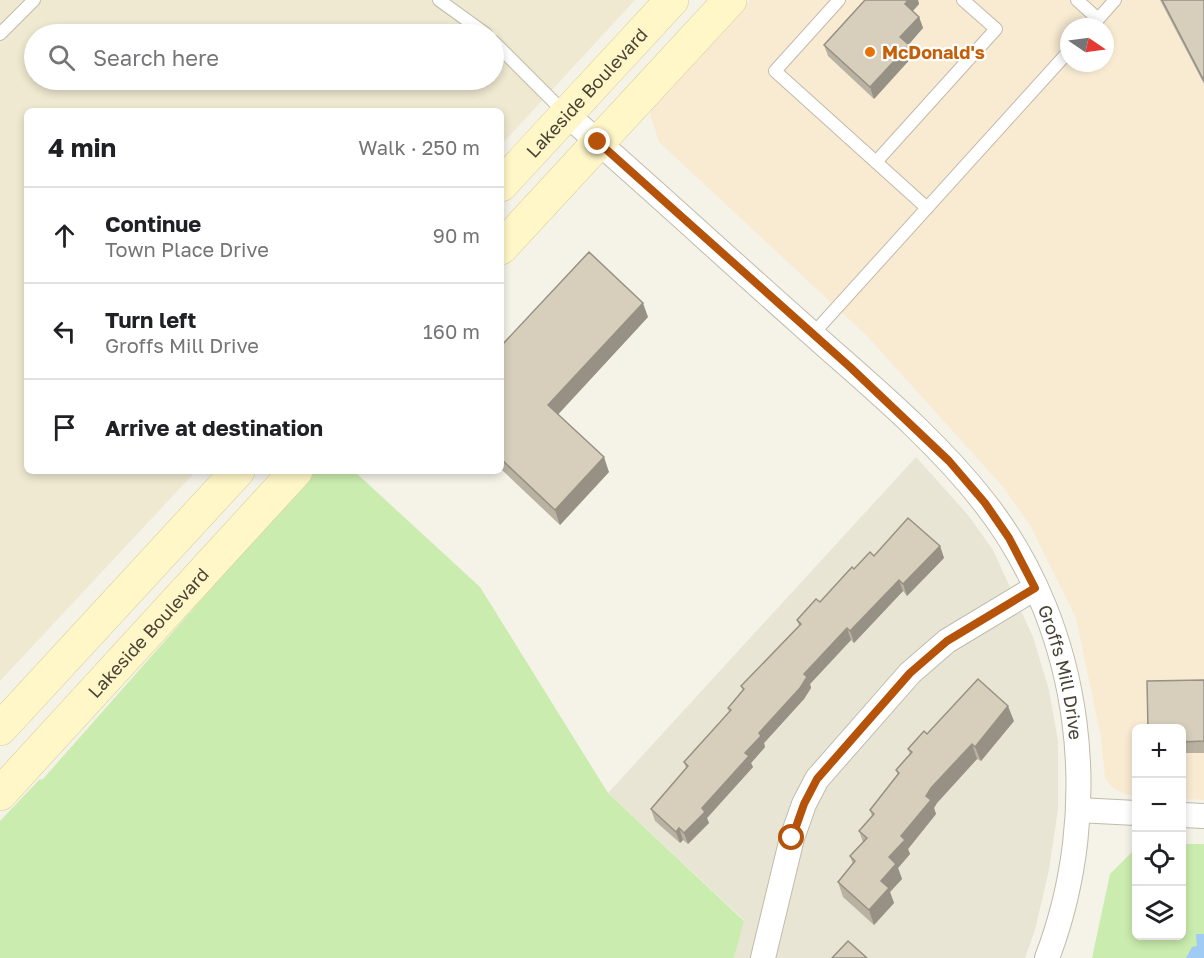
<!DOCTYPE html>
<meta charset="utf-8">
<style>
body{margin:0;font-family:"Golos Text",sans-serif;background:#f2f2f2;color:#202124}
.controls{position:absolute;right:18px;bottom:18px;display:grid;overflow:hidden;border-radius:9px;box-shadow:0 3px 9px #0003}
.controls button{width:54px;height:54px;display:grid;place-items:center;padding:0;border:0;border-bottom:2px solid #e0e0e0;background:#fff;color:#202124;font:30px sans-serif}
.compass{position:absolute;left:1060px;top:18px;width:54px;height:54px;border-radius:50%;background:#fff;box-shadow:0 3px 9px #0003;rotate:103deg}
.stop{position:absolute;width:18px;height:18px;margin:-14px;border:4px solid #b45309;border-radius:50%;background:#fff}
.stop.end{background:#b45309;border-color:#fff;box-shadow:0 2px 6px #0008}
.list{margin:0;padding:0;list-style:none}
h2{display:flex;justify-content:space-between;align-items:center;height:78px;margin:0;padding:0 24px;font-size:26px}
h2 small{font-size:20px;font-weight:400;color:#757577}
.list li{display:grid;grid-template-columns:39px 1fr auto;gap:18px;align-items:center;box-sizing:border-box;height:96px;padding:0 24px;border-top:2px solid #e0e0e0}
.list b{display:block;font-size:22px;white-space:nowrap}
.list p{margin:0;font-size:20px;white-space:nowrap;color:#757577}
.list em{font-size:20px;font-style:normal;color:#757577}
.icon{flex:none;width:33px;height:33px;fill:none;stroke:currentColor;stroke-width:2;stroke-linecap:round;stroke-linejoin:round}
.map{position:relative;flex:none;width:1204px;height:958px;overflow:hidden}
.search{position:absolute;background:#fff;box-shadow:0 3px 9px #0003;left:24px;top:24px;width:480px;height:66px;display:flex;align-items:center;gap:15px;box-sizing:border-box;padding:0 21px;border-radius:33px;color:#757577;font-size:22px}
.panel{position:absolute;background:#fff;box-shadow:0 3px 9px #0003;left:24px;top:108px;width:480px;height:366px;border-radius:9px}
.map>svg:first-child{display:block}
</style>
<div class="map">
<svg width="1204" height="958" viewBox="0 0 1204 958">
<rect width="100%" height="100%" fill="#f5f2e8"/>
<!-- residential -->
<polygon fill="#e9e5d5" points="916,457 968,515 993,550 1033,637 1049,690 1058,741 1058,809 1049,870 1035,930 1025,958 734,958 744,920 608,793"/>
<!-- commercial -->
<path fill="#f8ebd2" fill-rule="evenodd" d="M750 0H1204V800L1182 799V728H1136V798L1114 789 1105 778 1101 737 1076 618 1031 527 1004 488 868 337 659 142 650 114 655 101ZM1069 27H1105V63H1069Z"/>
<!-- education -->
<path fill="#efe9d1" fill-rule="evenodd" d="M0 0H635L501 145V111H27V471H196L0 681ZM34 34H494V80H34Z"/>
<!-- green -->
<g fill="#caecae">
<polygon points="315,471 354,471 480,587 608,793 744,921 734,958 0,958 0,821 39,780 43,779"/>
<polygon points="1182,844 1204,844 1204,958 1092,958 1110,874 1136,848 1136,936 1182,936"/>
</g>
<!-- water -->
<polygon fill="#a0cbf5" points="1196,934 1204,934 1204,958 1186,958 1192,947 1197,946"/>
<g fill="none" stroke-linecap="round" stroke-linejoin="round">
<defs>
<g id="lane">
<polyline points="439,0 486,34"/>
<polyline points="839,0 775,71 927,208"/>
<polyline points="1077,0 1098,19"/>
<polyline points="1091,27 1115,0"/>
<polyline points="0,34 34,0"/>
<polyline points="494,42 565,113"/>
<polyline points="876,162 996,29 963,0"/>
<polyline points="812,335 1069,51"/>
</g>
<g id="street">
<path id="s1" d="M566 114C645 182 721 253 799 322 862 379 931 434 984 502 1084 629 1104 809 1047 958"/>
<polyline points="1078,810 1136,813"/>
<polyline points="1182,815 1204,816"/>
<polyline points="763,958 792,838 804,804 817,779 910,673 947,641 1035,588"/>
</g>
<g id="secondary">
<path id="s2" d="M501 185 672 0"/>
<polyline points="501,248 730,0"/>
<polyline points="0,729 238,471"/>
<path id="s3" d="M0 794 296 471"/>
</g>
</defs>
<!-- lane casing -->
<use href="#lane" stroke="#c1bbaa" stroke-width="14"/>
<!-- street casing -->
<use href="#street" stroke="#c1bbaa" stroke-width="26"/>
<!-- secondary casing -->
<use href="#secondary" stroke="#d8cc95" stroke-width="34"/>
<!-- lane -->
<use href="#lane" stroke="#fff" stroke-width="12"/>
<!-- street -->
<use href="#street" stroke="#fff" stroke-width="24"/>
<!-- secondary -->
<use href="#secondary" stroke="#fff7c8" stroke-width="33"/>
</g>
<!-- wall -->
<g fill="#b9b2a2">
<polygon points="865,0 918,0 919,4 913,11 919,17 923,28 908,44 913,56 874,99 828,56 824,45"/>
<polygon points="1160,0 1204,0 1204,84"/>
<polygon points="648,317 558,414 609,472 560,525 501,469 501,346"/>
<polygon points="940,546 944,558 907,596 903,591 854,643 851,640 810,684 811,688 804,699 764,743 765,747 751,763 753,767 707,818 709,823 688,844 683,840 680,843 655,821 651,809 686,768 684,762 729,712 728,708 743,691 741,686 799,626 797,620 820,602 854,569 874,556"/>
<polygon points="1204,680 1204,753 1182,753 1182,729"/>
<polygon points="1014,721 981,761 977,759 937,803 934,808 936,814 908,849 910,854 898,868 902,879 890,892 894,903 874,925 843,897 838,882 853,864 850,856 863,842 859,831 872,816 870,810 898,775 896,770 910,754 908,749 927,734"/>
</g>
<!-- shaded-wall -->
<g fill="#969184">
<polygon points="908,0 918,0 919,4 909,15 905,4"/>
<polygon points="919,17 923,28 905,49 900,37"/>
<polygon points="909,45 913,56 874,99 870,87"/>
<polygon points="643,303 648,317 553,420 548,405"/>
<polygon points="604,457 609,472 560,525 555,510"/>
<polygon points="940,546 944,558 907,596 903,584"/>
<polygon points="899,580 903,591 854,643 850,631"/>
<polygon points="847,628 851,640 810,684 811,688 804,699 764,743 765,747 751,763 753,767 707,818 709,823 688,844 684,833 702,808 745,753 759,733 804,674"/>
<polygon points="1008,706 1014,721 981,761 975,747"/>
<polygon points="972,744 977,759 937,803 934,808 936,814 908,849 910,854 898,868 902,879 890,892 894,903 874,925 869,910 881,881 889,857 901,836 931,788"/>
<polygon points="679,828 683,840 680,843 676,832"/>
</g>
<!-- building -->
<g fill="#d7cfbc" stroke="#969184" stroke-width="1.5">
<polygon points="865,0 908,0 905,4 919,17 900,37 909,45 870,87 824,45"/>
<polygon points="1162,0 1204,0 1204,81"/>
<polygon points="589,252 643,303 548,405 604,457 555,510 501,459 501,346"/>
<polygon points="908,518 940,546 903,584 899,580 850,631 847,628 804,674 807,677 800,688 759,733 761,736 745,753 749,756 702,808 705,812 684,833 679,828 676,832 651,809 688,766 684,762 731,710 728,708 744,689 741,686 801,624 797,620 816,599 820,602 852,567 854,569 870,552 874,556"/>
<polygon points="978,679 1008,706 975,747 972,744 931,788 926,796 931,800 901,836 905,840 889,857 896,864 881,881 889,888 869,910 838,882 855,861 850,856 867,838 859,831 874,814 870,810 899,773 896,770 912,752 908,749 924,731 927,734"/>
<polygon points="1204,680 1204,741 1182,742 1182,729 1148,729 1147,681"/>
<polygon points="848,941 867,958 832,958"/>
</g>
<g fill="none" stroke-linecap="round" stroke-linejoin="round">
<!-- route -->
<polyline stroke="#b45309" stroke-width="8" points="598,142 850,367 949,461 985,503 1009,538 1035,588 947,641 910,673 817,779 804,804 792,838"/>
</g>
<!-- markers -->
<circle fill="#e8710a" stroke="#fff" stroke-width="2" cx="870" cy="52" r="6"/>
<g text-anchor="middle" dominant-baseline="central" stroke-width="4.5" stroke-linejoin="round" paint-order="stroke">
<!-- food labels -->
<g font-size="18" font-weight="bold" fill="#c56008" stroke="#fff" text-anchor="start">
<text x="882" y="52">McDonald's</text>
</g>
<!-- street labels -->
<g font-size="18" fill="#494336" stroke="#fff">
<text stroke="none"><textPath href="#s2" startOffset="126">Lakeside Boulevard</textPath></text>
<text stroke="none"><textPath href="#s3" startOffset="219">Lakeside Boulevard</textPath></text>
<text stroke="none"><textPath href="#s1" startOffset="760">Groffs Mill Drive</textPath></text>
</g>
</g>
</svg>
<div class="controls">
<button>+</button>
<button>−</button>
<button><svg class="icon" aria-label="locate" viewBox="0 0 24 24"><circle cx="12" cy="12" r="6"/><path d="M12 2v4M12 18v4M2 12h4M18 12h4"/></svg></button>
<button><svg class="icon" aria-label="layers" viewBox="0 0 24 24"><path d="M12 4l9 5-9 5-9-5zM3 14l9 5 9-5"/></svg></button>
</div>
<svg class="compass" viewBox="-18 -18 36 36"><path d="M0-13l5 13h-10z" fill="#e53935"/><path d="M0 13l5-13h-10z" fill="#757577"/></svg>
<div class="stop" style="left:792px;top:838px"></div>
<div class="stop end" style="left:598px;top:142px"></div>
<div class="search"><svg class="icon" aria-label="search" viewBox="0 0 24 24"><circle cx="10" cy="10" r="6"/><path d="M15 15l6 6"/></svg>Search here</div>
<section class="panel">
<h2>4 min<small>Walk · 250 m</small></h2>
<ul class="list">
<li><svg class="icon" aria-label="ahead" viewBox="0 0 24 24"><path d="M12 20V5M6 11l6-6 6 6"/></svg><div><b>Continue</b><p>Town Place Drive</p></div><em>90 m</em></li>
<li><svg class="icon" aria-label="left" viewBox="0 0 24 24"><path d="M17 20v-9H6M10 6l-5 5 5 5"/></svg><div><b>Turn left</b><p>Groffs Mill Drive</p></div><em>160 m</em></li>
<li><svg class="icon" aria-label="arrive" viewBox="0 0 24 24"><path d="M6 21V4h12l-3 4 3 4H6"/></svg><div><b>Arrive at destination</b></div></li>
</ul>
</section>
</div>
